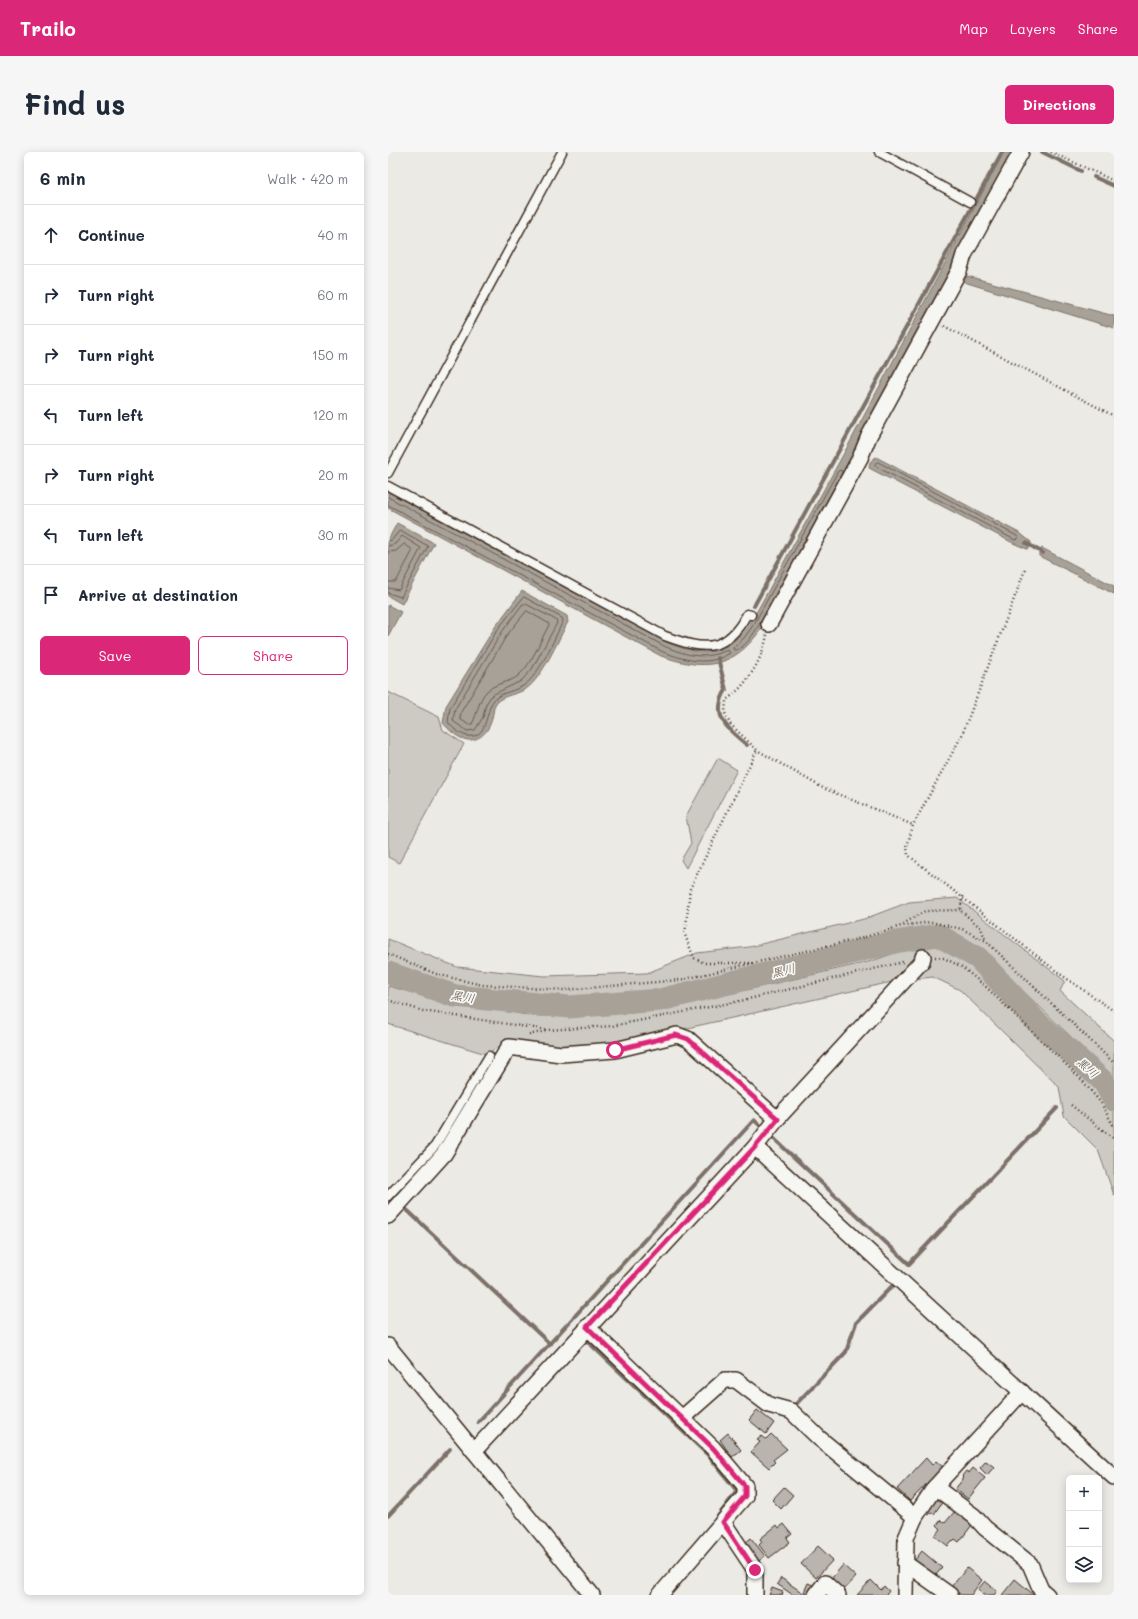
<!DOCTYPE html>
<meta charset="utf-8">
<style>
body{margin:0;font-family:Mali,"Klee One",sans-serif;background:#f6f6f7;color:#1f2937}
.controls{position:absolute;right:12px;bottom:12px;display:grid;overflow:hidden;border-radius:6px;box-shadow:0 2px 10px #0003}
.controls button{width:36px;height:36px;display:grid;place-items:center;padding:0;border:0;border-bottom:1px solid #e0e1e3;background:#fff;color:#1f2937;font:20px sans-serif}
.stop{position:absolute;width:12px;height:12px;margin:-9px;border:3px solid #db2777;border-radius:50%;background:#fff}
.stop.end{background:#db2777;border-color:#fff;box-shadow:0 1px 4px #0008}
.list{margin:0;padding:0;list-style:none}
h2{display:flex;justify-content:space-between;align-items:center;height:52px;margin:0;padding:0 16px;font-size:17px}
h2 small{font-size:13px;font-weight:400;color:#747a83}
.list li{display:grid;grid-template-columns:26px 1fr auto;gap:12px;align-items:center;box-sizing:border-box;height:60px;padding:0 16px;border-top:1px solid #e0e1e3}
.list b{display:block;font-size:15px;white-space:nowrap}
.list em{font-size:13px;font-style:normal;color:#747a83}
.actions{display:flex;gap:8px;padding:12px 16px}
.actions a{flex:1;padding:9px 0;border:1px solid #db2777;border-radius:6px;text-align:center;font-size:14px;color:#db2777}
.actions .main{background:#db2777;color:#fff}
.icon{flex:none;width:22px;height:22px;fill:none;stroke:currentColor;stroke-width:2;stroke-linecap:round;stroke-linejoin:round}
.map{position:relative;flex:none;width:726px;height:1443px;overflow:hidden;border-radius:6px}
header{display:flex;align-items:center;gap:24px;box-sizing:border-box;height:56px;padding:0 20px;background:#db2777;color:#fff}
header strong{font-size:19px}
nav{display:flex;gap:22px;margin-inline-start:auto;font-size:14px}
.intro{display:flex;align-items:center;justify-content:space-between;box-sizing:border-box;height:96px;padding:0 24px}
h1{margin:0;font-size:28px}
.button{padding:10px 18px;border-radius:6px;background:#db2777;color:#fff;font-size:14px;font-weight:700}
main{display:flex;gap:24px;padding:0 24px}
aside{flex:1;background:#fff;border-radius:6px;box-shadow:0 2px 10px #0003}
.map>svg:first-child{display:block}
</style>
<header>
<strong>Trailo</strong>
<nav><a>Map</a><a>Layers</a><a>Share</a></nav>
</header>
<div class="intro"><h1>Find us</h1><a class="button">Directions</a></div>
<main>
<aside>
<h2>6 min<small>Walk · 420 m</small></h2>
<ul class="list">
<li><svg class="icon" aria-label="ahead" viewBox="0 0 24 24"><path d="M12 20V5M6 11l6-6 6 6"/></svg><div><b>Continue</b></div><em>40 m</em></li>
<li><svg class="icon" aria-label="right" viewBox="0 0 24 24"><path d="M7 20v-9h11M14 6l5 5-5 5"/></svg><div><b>Turn right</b></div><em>60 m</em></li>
<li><svg class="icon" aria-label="right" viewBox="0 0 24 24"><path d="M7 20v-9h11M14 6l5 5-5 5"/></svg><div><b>Turn right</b></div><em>150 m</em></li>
<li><svg class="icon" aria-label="left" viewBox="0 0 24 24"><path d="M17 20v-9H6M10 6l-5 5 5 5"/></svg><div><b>Turn left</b></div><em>120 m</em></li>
<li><svg class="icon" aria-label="right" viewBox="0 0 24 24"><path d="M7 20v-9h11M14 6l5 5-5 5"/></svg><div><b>Turn right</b></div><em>20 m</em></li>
<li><svg class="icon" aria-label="left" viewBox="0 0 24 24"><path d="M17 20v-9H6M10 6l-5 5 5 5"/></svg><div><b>Turn left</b></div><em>30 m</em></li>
<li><svg class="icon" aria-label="arrive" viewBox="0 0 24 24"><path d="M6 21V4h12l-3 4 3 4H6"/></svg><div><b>Arrive at destination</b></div></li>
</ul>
<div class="actions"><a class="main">Save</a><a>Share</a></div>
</aside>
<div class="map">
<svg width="726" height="1443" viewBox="0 0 726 1443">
<rect width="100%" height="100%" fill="#ebeae5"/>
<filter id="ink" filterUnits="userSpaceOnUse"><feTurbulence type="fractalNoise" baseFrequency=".025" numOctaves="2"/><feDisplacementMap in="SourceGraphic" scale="8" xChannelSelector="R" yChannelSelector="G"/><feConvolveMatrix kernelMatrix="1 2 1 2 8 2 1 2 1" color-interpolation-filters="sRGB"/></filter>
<g filter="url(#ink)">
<!-- green -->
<g fill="#cdcac4" stroke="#847a71">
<polygon points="0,540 51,565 55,578 76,592 11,711 0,705"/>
<polygon points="330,606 349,618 298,716 293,708 303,691 298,664"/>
<polygon points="569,746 677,829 672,839 726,889 726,926 587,793 555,780 524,780 490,791 297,836 178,848 93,842 47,833 0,815 0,787 69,815 156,824 259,821 309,801 361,795 476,767 521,750"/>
<polygon points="530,793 557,794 582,808 712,933 726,956 726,1043 710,998 676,964 671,935 572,838 545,825 508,829 295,877 228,895 174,897 118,891 98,902 0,872 0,834 49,848 145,864 194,864 346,841 484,809"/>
</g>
<!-- water -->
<g fill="#a8a198" stroke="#7c7167">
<path d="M616 0H627L472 296 374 476C345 517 317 519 273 504L0 356V340L280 491C318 506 338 504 363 470L461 292Z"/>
<polygon points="579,124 726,164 726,176 576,130"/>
<polygon points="488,305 633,382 643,390 643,394 639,397 625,391 481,316 482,310"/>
<polygon points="9,371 46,391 14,452 0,444 0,388"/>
<polygon points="654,396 726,434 726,442 651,404 651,399"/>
<path d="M134 439 179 464 180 470C170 488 155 525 138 537 130 542 117 543 110 549 105 553 106 560 104 566 102 578 92 589 80 588 70 587 61 578 55 571L58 554 107 475Z"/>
<polygon points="0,453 13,460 0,484"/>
</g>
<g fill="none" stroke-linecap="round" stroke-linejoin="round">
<!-- shore -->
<g stroke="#675a4f" stroke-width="1">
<polygon points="490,310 629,384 630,387 627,388 487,314 487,312"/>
<path d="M0 345 278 495C301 504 315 508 340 498L342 501C320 515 297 508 275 500L0 353"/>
<polyline points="0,389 4,388 12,378 40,394 13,445 0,441"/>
<polyline points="0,394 7,392 14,384 33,396 11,438 0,436"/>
<polyline points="0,400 8,399 16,392 25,398 8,430 0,430"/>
<path d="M136 445 174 466 175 469C166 487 152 523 135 534 127 539 115 540 108 546 96 555 102 587 80 584 73 583 64 576 60 570L62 556 110 477Z"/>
<polygon points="135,452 138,452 168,468 169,471 144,517 133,529 104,543 98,552 95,565 87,578 79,579 65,569 67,557 114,480"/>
<path d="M139 459 160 471 161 473C152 489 144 512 130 524 121 531 107 531 99 539 90 548 90 561 84 572L81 573 72 567 73 560 119 483Z"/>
<path d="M373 469C368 478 357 498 346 498L345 496 356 486 366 472 450 319 453 318 454 321 402 417"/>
</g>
<!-- stream -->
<g stroke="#7c7167" stroke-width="4">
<polyline points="654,0 693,19"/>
<polyline points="706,25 726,34"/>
<polyline points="638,391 655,401"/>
<polyline points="366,454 614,0"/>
<path d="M330 506 338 538C322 564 340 577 359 593"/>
<polyline points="382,983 521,1112 669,956"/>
<polyline points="19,1058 162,1192"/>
<polyline points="197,1187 320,1303 349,1339 328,1367"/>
<polyline points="407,1253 458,1200 468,1171 507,1131"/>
<polyline points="90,1270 366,968 377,978"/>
<polyline points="0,1364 62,1297"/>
</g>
<!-- river -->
<polyline stroke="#a8a198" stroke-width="23" points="0,821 67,844 181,855 272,848 507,790 550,783 590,806 648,869 716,930 726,948"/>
</g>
<!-- building -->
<g fill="#bab4ae" stroke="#3b2a1e">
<polygon points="369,1258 386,1271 378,1282 361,1268"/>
<polygon points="340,1281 353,1298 344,1305 332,1288"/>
<polygon points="383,1282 399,1297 385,1308 387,1310 381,1316 363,1300 372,1290 369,1288 374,1284 378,1287"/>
<polygon points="538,1306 544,1313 548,1309 555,1315 522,1349 509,1337"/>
<polygon points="598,1309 606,1315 599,1323 592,1316"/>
<polygon points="585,1316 597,1326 580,1347 567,1337 576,1326 574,1324 578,1319 581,1321"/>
<polygon points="396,1335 405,1343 393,1357 384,1348"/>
<polygon points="547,1344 555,1349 546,1362 543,1360 541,1363 537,1360"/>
<polygon points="567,1359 584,1373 571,1390 567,1387 560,1394 547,1384 553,1377 549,1373 553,1368 557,1371"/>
<polygon points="396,1372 404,1382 399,1386 402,1390 381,1406 371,1393 374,1390 372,1387 389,1373 391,1376"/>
<polygon points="363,1386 377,1404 371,1409 357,1391"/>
<polygon points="430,1394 445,1408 428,1426 413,1412"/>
<polygon points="534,1399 554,1416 546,1425 526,1409"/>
<polygon points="455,1413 468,1425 455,1439 443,1427"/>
<polygon points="579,1416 594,1428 583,1443 573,1443 563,1435"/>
<polygon points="393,1426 418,1443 405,1443 389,1432"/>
<polygon points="627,1427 646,1443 614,1443"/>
<polygon points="483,1428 493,1438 496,1434 501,1439 498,1443 469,1443"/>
<polygon points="597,1429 609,1439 606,1443 596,1443 590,1437"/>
<polygon points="420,1431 427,1434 423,1443 416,1440"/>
<polygon points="384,1436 395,1440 394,1443 381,1443"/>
</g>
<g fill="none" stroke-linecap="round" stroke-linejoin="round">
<defs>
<g id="service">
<polyline points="491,0 582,50"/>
<polyline points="0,321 174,0"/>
<path d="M0 334 277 484C315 498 338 502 359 462L363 463"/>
<polyline points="0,1044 47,994 101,904"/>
</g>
<g id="minor">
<polyline points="381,472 472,306 481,284 571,119 576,103 633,0"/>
<polyline points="367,995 726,1325"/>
<polyline points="0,1064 56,1002 121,895 173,902 227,898 289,883 300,887 389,967"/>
<polyline points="199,1175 325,1296 357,1334 357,1344 272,1443"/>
<polyline points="0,1194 204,1443"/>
<polyline points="294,1266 337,1228 348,1228 381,1253 403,1259 431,1286 527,1365 547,1335 634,1240"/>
<polyline points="86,1299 367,995 389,967 534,809 535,805"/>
<polyline points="547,1335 586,1364 597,1376 642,1412 653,1438 659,1443"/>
<polyline points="335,1370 367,1418 367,1443"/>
<polyline points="517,1411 562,1443"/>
<polyline points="428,1443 437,1431 450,1443"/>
<polyline points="517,1443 518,1386 527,1365"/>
</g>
</defs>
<!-- service casing -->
<use href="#service" stroke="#3b2a1e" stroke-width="11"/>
<!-- minor casing -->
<use href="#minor" stroke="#3b2a1e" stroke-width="18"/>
<!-- path -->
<g stroke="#3b2a1e" stroke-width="2.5" stroke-dasharray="1 3" stroke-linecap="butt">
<polyline points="663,0 726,29"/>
<polyline points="556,174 726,264"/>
<polyline points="637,418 574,583 525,673 519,695 520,703 672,822 726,859"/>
<path d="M379 483C374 508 359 534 338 548L337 561 342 572 369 598 435 636 525 673"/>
<polyline points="575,744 572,758 593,776 598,789"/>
<polyline points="515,772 537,759 572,758"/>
<polyline points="0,802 48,822 94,833 176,838 292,828 474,786 513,774 543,770 574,777 598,789 726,911"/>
<polyline points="547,805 556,806 574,815 597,834 693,927 713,951 726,975"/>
<polyline points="362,811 316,811 306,806 297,783 302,737 369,598"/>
<polyline points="0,848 35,859 159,878 224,874 352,849 515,810"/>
<polyline points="141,883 157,879"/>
<polyline points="683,953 726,987"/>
</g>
<!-- service -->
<use href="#service" stroke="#f6f6f2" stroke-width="8"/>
<!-- minor -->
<use href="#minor" stroke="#f6f6f2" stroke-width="15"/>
</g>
</g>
<g fill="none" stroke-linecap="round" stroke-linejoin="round" filter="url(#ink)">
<!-- route -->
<polyline stroke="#db2777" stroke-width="5" points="227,898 288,883 300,887 390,967 367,995 199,1175 325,1296 357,1334 357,1344 335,1370 367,1418"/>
</g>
<g text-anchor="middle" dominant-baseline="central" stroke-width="3.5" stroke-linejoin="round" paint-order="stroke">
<!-- water labels -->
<g font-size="12" font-style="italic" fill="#615449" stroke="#f6f6f2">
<text transform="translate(395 818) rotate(-14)">黒川</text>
<text transform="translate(75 844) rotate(9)">黒川</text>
<text transform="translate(700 915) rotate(42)">黒川</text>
</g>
</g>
</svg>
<div class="controls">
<button>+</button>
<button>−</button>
<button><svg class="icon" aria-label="layers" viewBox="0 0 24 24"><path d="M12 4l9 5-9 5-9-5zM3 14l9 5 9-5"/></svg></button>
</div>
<div class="stop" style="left:227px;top:898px"></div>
<div class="stop end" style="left:367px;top:1418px"></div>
</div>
</main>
